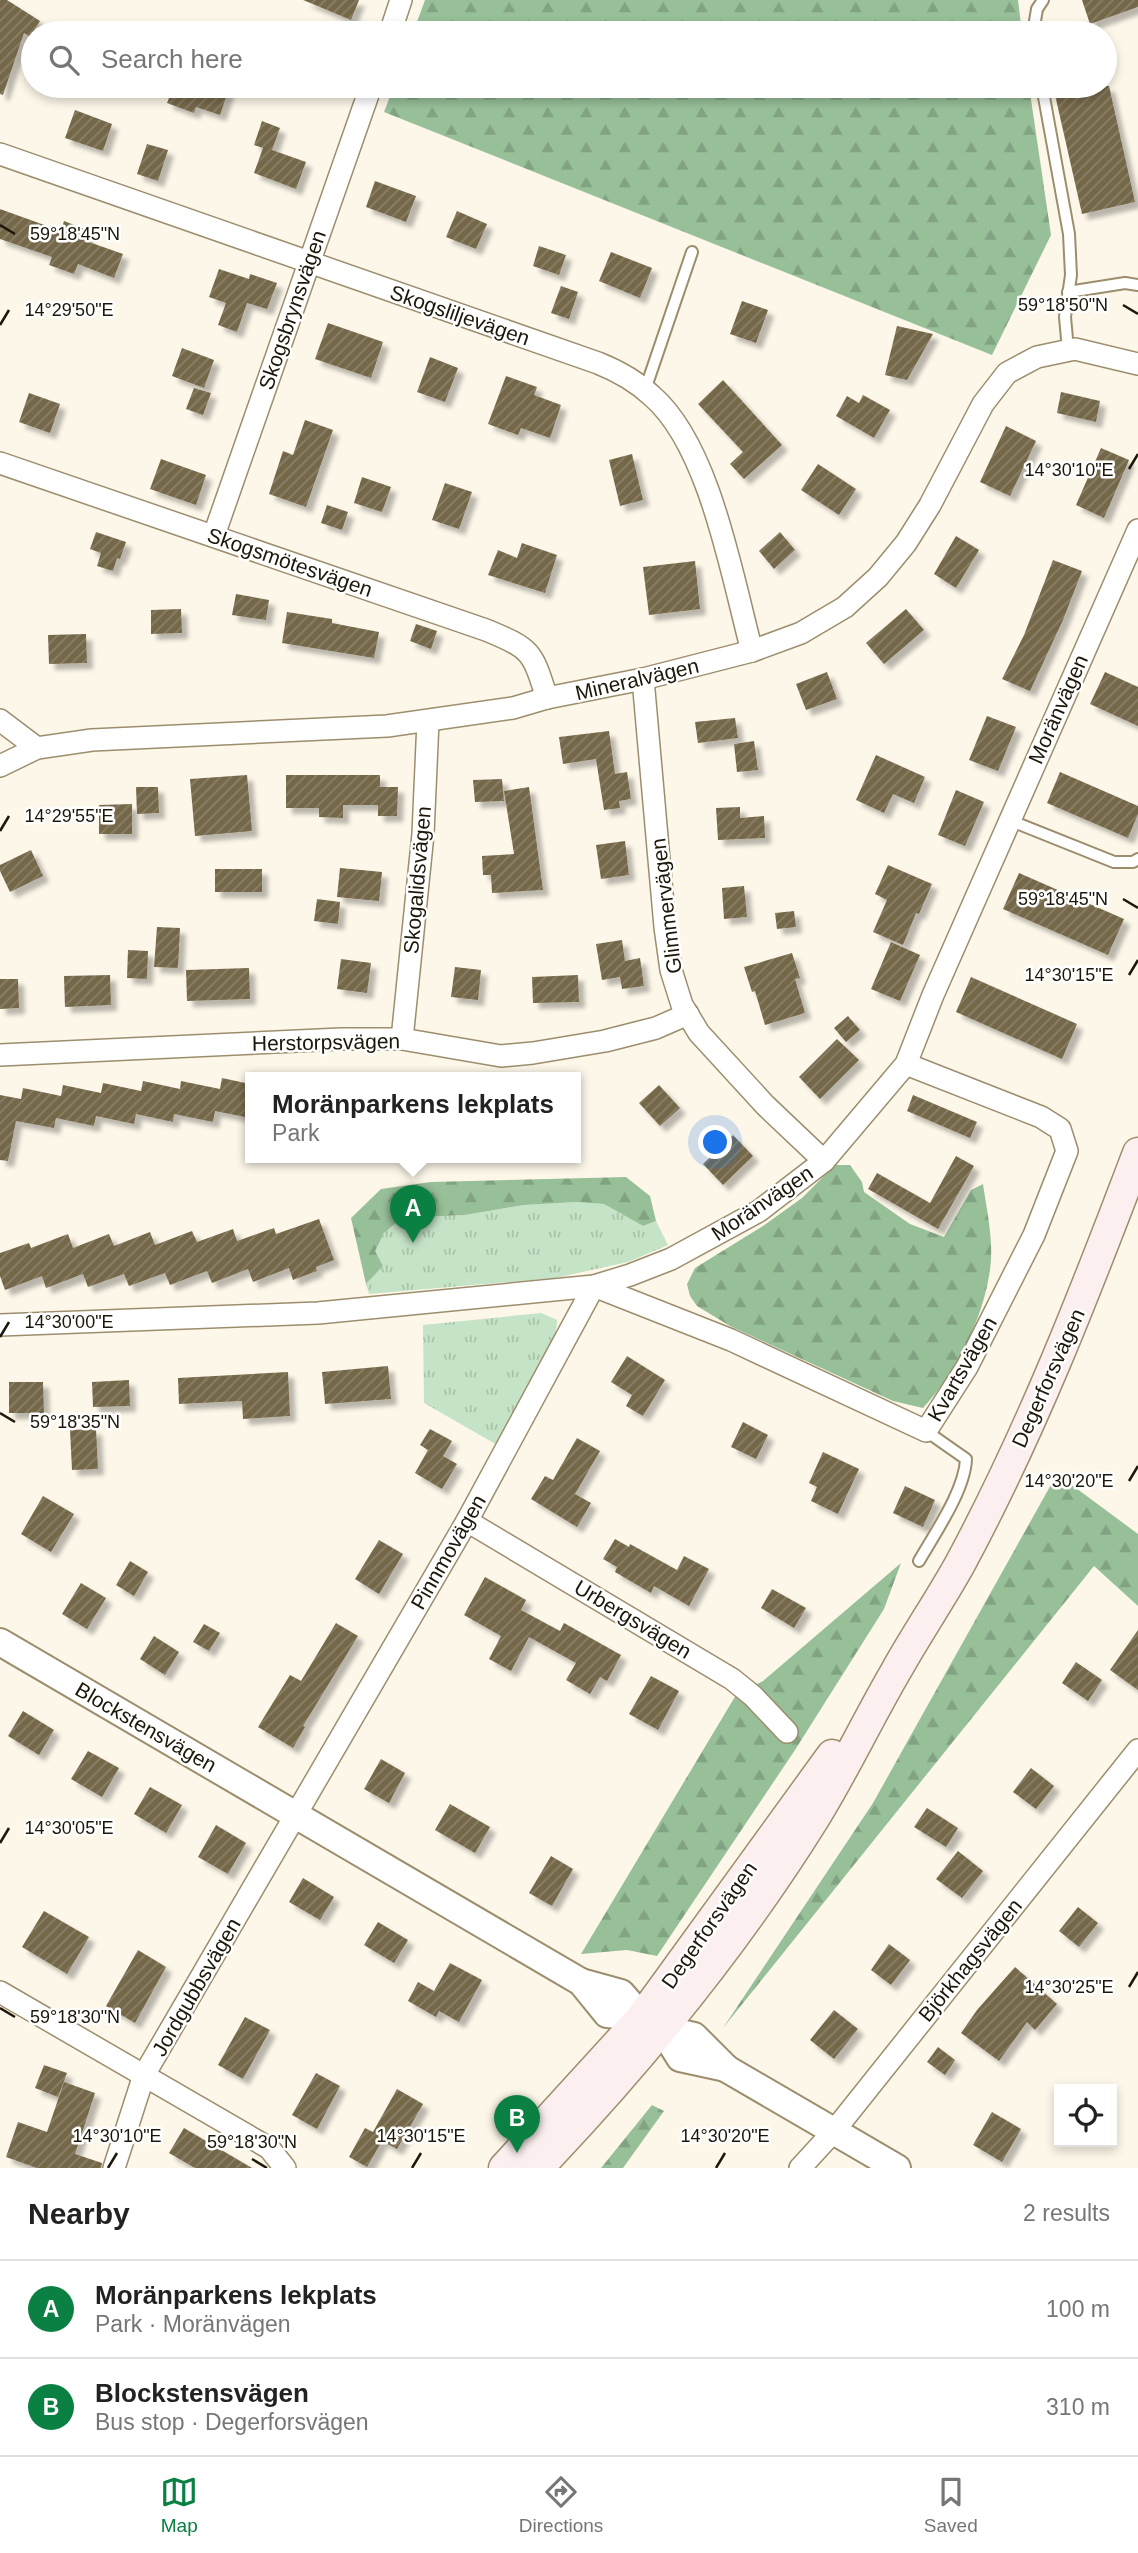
<!DOCTYPE html>
<meta charset="utf-8">
<style>
body{margin:0;font-family:Arial,sans-serif;background:#f6f6f6;color:#222}
.controls{position:absolute;right:21px;bottom:21px;display:grid;overflow:hidden;border-radius:0px;box-shadow:0 4px 10px #0003}
.controls button{width:63px;height:63px;display:grid;place-items:center;padding:0;border:0;border-bottom:2px solid #e0e0e0;background:#fff;color:#222;font:35px sans-serif}
.you{position:absolute;left:716px;top:1143px;width:24px;height:24px;margin:-18px;border:5px solid #fff;border-radius:50%;background:#1a73e8;box-shadow:0 0 0 10px #1a73e833}
.badge{display:grid;place-items:center;width:46px;height:46px;border-radius:50%;background:#0b8043;color:#fff;font-size:23px;font-weight:700}
.pin{position:absolute;translate:-50% -58px;filter:drop-shadow(0 2px 4px #0008)}
.pin::after{content:'';position:absolute;top:37px;width:24px;height:21px;background:inherit;clip-path:polygon(0 0,100% 0,50% 100%)}
.popup{position:absolute;left:245px;top:1072px;width:336px;height:91px;box-sizing:border-box;display:grid;place-content:center;border-radius:0px;background:#fff;filter:drop-shadow(0 2px 5px #0005);font-size:23px;white-space:nowrap;color:#767676}
.popup b{font-size:26px;color:#222}
.popup::after{content:'';position:absolute;left:50%;top:100%;margin-left:-14px;border:14px solid transparent;border-top-color:#fff}
.list{margin:0;padding:0;list-style:none}
h2{display:flex;justify-content:space-between;align-items:center;height:91px;margin:0;padding:0 28px;font-size:30px}
h2 small{font-size:23px;font-weight:400;color:#767676}
.list li{display:grid;grid-template-columns:46px 1fr auto;gap:21px;align-items:center;box-sizing:border-box;height:98px;padding:0 28px;border-top:2px solid #e0e0e0}
.list b{display:block;font-size:26px;white-space:nowrap}
.list p{margin:0;font-size:23px;white-space:nowrap;color:#767676}
.list em{font-size:23px;font-style:normal;color:#767676}
.icon{flex:none;width:38px;height:38px;fill:none;stroke:currentColor;stroke-width:2;stroke-linecap:round;stroke-linejoin:round}
.map{position:relative;flex:none;width:1138px;height:2168px;overflow:hidden}
.search{position:absolute;background:#fff;box-shadow:0 4px 10px #0003;left:21px;right:21px;top:21px;height:77px;display:flex;align-items:center;gap:18px;box-sizing:border-box;padding:0 24px;border-radius:38px;color:#767676;font-size:26px}
.sheet{height:287px;background:#fff}
nav{display:flex;justify-content:space-around;align-items:center;box-sizing:border-box;height:98px;border-top:2px solid #e0e0e0;background:#fff;font-size:19px;color:#767676}
nav a{display:grid;justify-items:center;gap:4px}
nav .on{color:#0b8043}
.map>svg:first-child{display:block}
</style>
<div class="map">
<svg width="1138" height="2168" viewBox="0 0 1138 2168">
<defs>
<pattern id="grass-tufts" width="24" height="20" patternUnits="userSpaceOnUse" patternTransform="scale(1.75)"><rect width="24" height="20" fill="#c5e3c6"/><path d="M3 7l-1-3M5 7V3M7 7l1-3M15 17l-1-3M17 17v-4M19 17l1-3" fill="none" stroke="#a9c2a9"/></pattern>
<pattern id="forest-firs" width="22" height="20" patternUnits="userSpaceOnUse" patternTransform="scale(1.75)"><rect width="22" height="20" fill="#97bf98"/><path d="M5 1l3.5 6h-7zM16 11l3.5 6h-7z" fill="#82a382"/></pattern>
<pattern id="building-hatch" width="6" height="6" patternUnits="userSpaceOnUse" patternTransform="scale(1.75)"><rect width="6" height="6" fill="#756849"/><path d="M-1 1l2-2M0 6l6-6M5 7l2-2" fill="none" stroke="#8a806a"/></pattern>
<filter id="shadow"><feDropShadow dx="6" dy="6" stdDeviation="2" flood-color="#0004"/></filter>
</defs>
<rect width="100%" height="100%" fill="#fdf7e9"/>
<!-- grass -->
<g fill="url(#grass-tufts)">
<polygon points="577,1202 604,1204 643,1226 656,1221 668,1245 628,1262 555,1278 369,1294 366,1284 383,1266 374,1251 384,1233 402,1218 465,1215 524,1205"/>
<path d="M541 1313 557 1320C557 1354 516 1414 499 1446L424 1403 423 1325Z"/>
</g>
<!-- forest -->
<g fill="url(#forest-firs)">
<polygon points="425,0 1018,0 1022,33 413,33"/>
<polygon points="394,86 1029,86 1051,235 992,355 384,112"/>
<path d="M835 1165H850L862 1182 864 1192 910 1224 944 1237 971 1190 983 1184C987 1212 994 1241 990 1270 983 1319 957 1371 923 1408L893 1401 730 1326 697 1306 690 1296 687 1284 695 1268 763 1226 802 1198Z"/>
<polygon points="626,1177 650,1196 656,1221 643,1226 604,1204 577,1202 524,1205 465,1215 402,1218 384,1233 375,1251 383,1266 366,1284 351,1218 381,1189 431,1182"/>
<polygon points="1057,1474 1138,1534 1138,1606 1094,1566 723,2028 873,1803"/>
<polygon points="901,1563 884,1609 795,1750 657,1956 627,1950 581,1954 736,1695 763,1681"/>
<polygon points="652,2105 664,2111 623,2168 601,2168"/>
</g>
<!-- building -->
<g fill="url(#building-hatch)" filter="url(#shadow)">
<polygon points="0,0 7,0 40,21 30,37 24,33 3,95 0,94"/>
<polygon points="303,0 359,0 351,20"/>
<polygon points="1082,0 1138,0 1138,7 1090,24"/>
<polygon points="174,86 230,86 220,115 196,107 194,113 167,103"/>
<polygon points="1053,86 1109,86 1135,202 1082,214"/>
<polygon points="75,110 112,124 103,151 65,138"/>
<polygon points="262,121 280,128 272,150 306,162 296,189 254,173 263,148 254,145"/>
<polygon points="147,144 168,150 158,181 137,174"/>
<polygon points="375,181 416,196 406,222 366,207"/>
<polygon points="0,209 61,231 64,221 90,231 86,241 123,254 114,278 78,264 74,274 49,265 52,257 0,239"/>
<polygon points="457,211 487,224 476,249 446,237"/>
<polygon points="539,246 566,255 559,275 533,266"/>
<polygon points="611,252 652,268 640,298 599,281"/>
<polygon points="219,269 249,279 250,274 277,283 267,309 247,303 237,332 218,325 226,303 209,297"/>
<polygon points="561,286 578,292 569,319 551,313"/>
<polygon points="742,301 768,310 756,343 730,334"/>
<polygon points="328,323 383,342 371,378 315,359"/>
<polygon points="897,326 933,334 907,380 885,375"/>
<polygon points="182,348 214,360 204,388 172,376"/>
<polygon points="430,357 458,368 445,402 417,392"/>
<polygon points="506,376 537,387 534,395 561,405 550,438 521,428 518,435 488,424"/>
<polygon points="723,380 782,445 744,479 730,464 743,452 698,404"/>
<polygon points="194,388 211,393 203,415 186,409"/>
<polygon points="1061,392 1100,401 1096,422 1057,413"/>
<polygon points="29,393 60,404 50,433 19,422"/>
<polygon points="863,395 890,410 874,438 836,416 847,396 859,403"/>
<polygon points="305,420 333,430 306,507 269,494 283,451 293,455"/>
<polygon points="1006,426 1036,441 1010,496 980,482"/>
<polygon points="1101,448 1129,460 1104,518 1076,505"/>
<polygon points="632,454 643,500 620,506 609,460"/>
<polygon points="161,459 206,475 196,505 150,489"/>
<polygon points="818,464 856,489 839,515 801,490"/>
<polygon points="362,477 391,487 382,512 354,503"/>
<polygon points="445,483 472,492 459,529 432,520"/>
<polygon points="327,505 348,512 342,530 321,523"/>
<polygon points="96,532 126,542 120,559 117,558 113,571 97,566 101,553 90,549"/>
<polygon points="780,532 795,550 774,569 759,551"/>
<polygon points="956,536 979,550 956,588 934,574"/>
<polygon points="522,543 557,555 545,593 488,575 498,550 517,558"/>
<polygon points="1053,560 1082,571 1063,620 1030,691 1002,679 1024,635"/>
<polygon points="695,561 700,609 649,615 643,567"/>
<polygon points="236,594 269,600 266,620 232,615"/>
<polygon points="181,609 182,633 151,634 151,610"/>
<polygon points="906,609 924,630 884,664 866,643"/>
<polygon points="287,612 332,619 332,623 379,632 374,658 282,643"/>
<polygon points="416,624 437,631 431,649 410,641"/>
<polygon points="86,634 87,663 49,664 48,635"/>
<polygon points="827,672 837,699 806,710 796,684"/>
<polygon points="1105,672 1138,687 1138,726 1090,704"/>
<polygon points="987,716 1016,727 998,771 969,760"/>
<polygon points="735,718 738,738 698,743 695,722"/>
<polygon points="609,731 615,774 627,772 631,799 619,801 620,808 604,810 596,759 563,764 559,737"/>
<polygon points="754,741 758,770 737,772 734,744"/>
<polygon points="876,755 925,777 914,803 893,794 884,813 856,800"/>
<polygon points="1060,772 1138,806 1138,814 1128,838 1047,803"/>
<polygon points="247,775 252,831 195,836 190,779"/>
<polygon points="286,775 380,775 380,787 398,787 397,816 378,816 378,805 343,805 343,818 319,817 319,808 286,808"/>
<polygon points="502,779 504,801 475,802 473,780"/>
<polygon points="136,787 158,787 159,813 137,814"/>
<polygon points="529,787 543,890 492,893 491,875 483,875 482,856 514,854 504,791"/>
<polygon points="956,790 984,802 965,846 938,835"/>
<polygon points="132,804 132,834 99,834 99,805"/>
<polygon points="740,807 740,818 764,816 765,838 718,840 716,808"/>
<polygon points="625,841 629,875 601,879 596,845"/>
<polygon points="31,850 43,876 10,892 0,871 0,865"/>
<polygon points="888,865 932,884 919,914 916,913 903,945 873,932 887,900 875,894"/>
<polygon points="340,868 382,872 379,901 337,897"/>
<rect x="215" y="869" width="47" height="23"/>
<polygon points="1019,873 1124,919 1108,955 1003,909"/>
<polygon points="744,886 747,917 724,919 722,888"/>
<polygon points="317,899 340,902 338,924 314,921"/>
<polygon points="794,911 796,927 777,929 775,913"/>
<polygon points="157,927 180,928 178,968 154,967"/>
<polygon points="622,940 625,961 640,958 644,986 622,989 620,977 602,980 596,944"/>
<polygon points="891,942 920,955 900,1001 871,989"/>
<polygon points="128,950 148,951 147,979 127,978"/>
<polygon points="792,953 800,978 795,979 805,1013 765,1025 755,991 752,992 744,967"/>
<polygon points="341,959 371,963 367,993 337,989"/>
<polygon points="455,967 481,970 478,1000 451,997"/>
<polygon points="249,968 250,999 187,1001 186,970"/>
<polygon points="110,975 111,1005 65,1007 64,976"/>
<polygon points="578,975 579,1002 533,1003 532,977"/>
<polygon points="971,977 1077,1024 1062,1059 956,1012"/>
<polygon points="0,979 18,979 19,1008 0,1009"/>
<polygon points="848,1016 860,1030 846,1042 834,1028"/>
<polygon points="837,1039 859,1060 820,1099 799,1077"/>
<polygon points="222,1078 250,1084 250,1118 215,1111 213,1122 174,1114 173,1122 136,1114 134,1124 96,1116 94,1126 56,1118 54,1128 16,1121 8,1161 0,1160 0,1095 21,1099 23,1088 61,1096 63,1085 101,1093 103,1083 141,1091 143,1081 180,1089 181,1081 220,1089"/>
<polygon points="659,1085 680,1108 660,1126 639,1103"/>
<polygon points="913,1095 977,1122 970,1138 907,1111"/>
<polygon points="733,1135 753,1156 723,1185 703,1164"/>
<polygon points="956,1156 974,1166 938,1229 868,1189 877,1173 930,1203"/>
<polygon points="319,1219 334,1260 316,1267 317,1271 293,1280 289,1268 253,1282 248,1269 212,1283 207,1271 170,1285 165,1273 129,1286 124,1274 88,1287 83,1274 46,1288 42,1276 5,1290 0,1276 0,1253 29,1243 31,1248 68,1234 73,1248 109,1234 114,1246 150,1232 155,1245 192,1231 197,1242 233,1229 237,1241 274,1228 276,1234"/>
<polygon points="627,1356 665,1380 643,1416 626,1406 632,1395 611,1382"/>
<polygon points="388,1366 391,1399 325,1404 322,1372"/>
<polygon points="288,1372 290,1416 243,1419 242,1401 179,1404 178,1378"/>
<polygon points="129,1380 130,1406 93,1407 92,1382"/>
<polygon points="9,1382 43,1382 44,1413 9,1413"/>
<polygon points="743,1422 768,1435 756,1459 731,1447"/>
<polygon points="96,1429 98,1469 72,1470 70,1430"/>
<polygon points="430,1429 452,1441 443,1456 457,1464 442,1489 415,1473 428,1450 420,1445"/>
<polygon points="577,1438 600,1451 575,1494 591,1503 577,1527 531,1499 545,1476 553,1480"/>
<polygon points="823,1452 859,1469 838,1514 811,1501 817,1487 809,1483"/>
<polygon points="905,1486 935,1500 923,1527 893,1513"/>
<polygon points="43,1496 74,1514 51,1552 21,1534"/>
<polygon points="615,1539 629,1547 630,1544 677,1570 684,1556 709,1569 689,1606 654,1586 651,1593 615,1572 617,1567 603,1559"/>
<polygon points="379,1540 403,1554 379,1594 355,1579"/>
<polygon points="130,1561 148,1572 134,1596 116,1585"/>
<polygon points="485,1577 526,1600 521,1610 560,1631 564,1623 621,1655 607,1681 600,1677 590,1694 566,1680 576,1663 529,1637 511,1671 489,1659 501,1636 464,1615"/>
<polygon points="81,1583 106,1598 87,1629 62,1614"/>
<polygon points="772,1589 806,1608 794,1628 761,1608"/>
<polygon points="336,1623 358,1636 303,1726 305,1727 293,1748 258,1727 290,1675 301,1681"/>
<polygon points="204,1624 220,1633 209,1651 193,1642"/>
<polygon points="1138,1630 1138,1690 1110,1670"/>
<polygon points="154,1636 179,1652 165,1675 140,1659"/>
<polygon points="1076,1662 1102,1680 1088,1701 1062,1683"/>
<polygon points="651,1676 679,1691 658,1730 629,1714"/>
<polygon points="23,1711 54,1730 39,1755 8,1736"/>
<polygon points="88,1751 119,1768 102,1797 71,1779"/>
<polygon points="381,1759 405,1773 389,1803 364,1789"/>
<polygon points="1031,1768 1054,1786 1036,1809 1013,1792"/>
<polygon points="150,1787 182,1805 166,1833 134,1814"/>
<polygon points="450,1804 490,1827 475,1853 435,1830"/>
<polygon points="927,1808 958,1828 946,1847 914,1827"/>
<polygon points="216,1825 246,1843 228,1874 198,1857"/>
<polygon points="958,1851 983,1871 962,1898 936,1879"/>
<polygon points="551,1856 573,1869 552,1906 529,1893"/>
<polygon points="303,1878 334,1897 320,1920 289,1902"/>
<polygon points="1078,1907 1098,1923 1079,1947 1059,1931"/>
<polygon points="44,1911 89,1937 67,1974 22,1947"/>
<polygon points="378,1922 408,1940 394,1963 364,1945"/>
<polygon points="889,1944 910,1960 891,1985 871,1970"/>
<polygon points="138,1950 166,1967 135,2023 106,2006"/>
<polygon points="450,1963 482,1980 459,2022 439,2011 436,2017 408,2001 418,1982 434,1991"/>
<polygon points="1015,1967 1057,2004 1035,2030 1027,2022 999,2061 961,2033 977,2010"/>
<polygon points="834,2010 858,2029 834,2059 810,2040"/>
<polygon points="245,2017 270,2030 243,2079 218,2065"/>
<polygon points="938,2047 955,2060 945,2075 927,2062"/>
<polygon points="44,2065 67,2073 58,2097 35,2088"/>
<polygon points="316,2073 340,2086 317,2129 292,2115"/>
<polygon points="64,2082 95,2093 75,2154 102,2163 101,2168 37,2168 6,2157 18,2122 47,2132"/>
<polygon points="397,2089 423,2104 397,2149 382,2141 367,2167 349,2157 365,2128 373,2132"/>
<polygon points="992,2112 1021,2129 1002,2162 973,2145"/>
<polygon points="184,2128 252,2168 195,2168 169,2153"/>
</g>
<g fill="none" stroke-linecap="round" stroke-linejoin="round">
<defs>
<g id="service">
<polyline points="1033,33 1037,9 1043,0"/>
<polyline points="1042,86 1069,234 1071,275 1065,317 1068,350"/>
<polyline points="1068,292 1125,283 1138,285"/>
<polyline points="645,390 692,252"/>
<polyline points="1009,820 1114,862 1133,862 1138,859"/>
<path d="M919 1561C935 1533 965 1490 966 1459L926 1431"/>
</g>
<g id="minor">
<polyline points="390,33 401,0"/>
<path d="M0 154 598 363C618 371 636 381 652 396 710 446 732 577 752 651"/>
<path d="M0 463 486 630C532 649 532 651 547 698"/>
<polyline points="214,535 371,86"/>
<polyline points="643,679 665,927 671,970 682,1005 699,1033 765,1105 824,1161"/>
<polyline points="0,720 37,748"/>
<polyline points="0,766 37,748 92,740 387,726 513,708 547,698 643,679 752,651 801,633 845,607 878,577 906,543 930,505 983,404 1007,373 1037,357 1075,349 1138,364"/>
<polyline points="402,1039 423,834 428,721"/>
<polyline points="0,1055 341,1039 402,1039 501,1056 533,1053 605,1041 656,1028 688,1014"/>
<polyline points="0,1325 318,1313 594,1286 630,1275 671,1259 759,1211 824,1161 906,1064 933,995 1138,530"/>
<polyline points="467,1521 732,1679 753,1696 787,1732"/>
<polyline points="0,1992 269,2148 285,2168"/>
<polyline points="114,2168 144,2075 467,1521 594,1286 731,1340 926,1431 967,1367 1034,1235 1067,1151 1060,1129 1041,1117 906,1064"/>
<polyline points="800,2168 834,2131 1138,1750"/>
</g>
<g id="tertiary">
<polyline points="0,1642 581,1982 621,1993 642,2017"/>
<polyline points="581,1982 607,2014 642,2017"/>
<polyline points="662,2029 694,2036 727,2069 897,2168"/>
<polyline points="662,2029 680,2058 726,2068"/>
</g>
<g id="secondary">
<polyline points="504,2168 642,2017 832,1755"/>
<path d="M538 2168C641 2060 736 1944 815 1817 844 1770 868 1719 896 1671 916 1635 940 1600 960 1564 1031 1432 1085 1293 1138 1153"/>
</g>
</defs>
<!-- service casing -->
<use href="#service" stroke="#9c8e6d" stroke-width="14"/>
<!-- minor casing -->
<use href="#minor" stroke="#9c8e6d" stroke-width="24"/>
<!-- tertiary casing -->
<use href="#tertiary" stroke="#9c8e6d" stroke-width="30"/>
<!-- secondary casing -->
<use href="#secondary" stroke="#9c8e6d" stroke-width="33"/>
<!-- service -->
<use href="#service" stroke="#fff" stroke-width="10"/>
<!-- minor -->
<use href="#minor" stroke="#fff" stroke-width="21"/>
<!-- tertiary -->
<use href="#tertiary" stroke="#fff" stroke-width="26"/>
<!-- secondary -->
<use href="#secondary" stroke="#fcefef" stroke-width="30"/>
</g>
<!-- ticks -->
<path fill="none" stroke="#1d170a" stroke-width="2.5" d="M0 225 15 234M1123 305 1138 314M0 325 9 310M1129 469 1138 454M0 831 9 816M1123 899 1138 908M1129 975 1138 960M0 1337 9 1322M0 1413 15 1422M1129 1481 1138 1466M0 1843 9 1828M1129 1987 1138 1972M0 2008 15 2017M252 2159 267 2168M108 2168 117 2153M412 2168 421 2153M716 2168 725 2153"/>
<g text-anchor="middle" dominant-baseline="central" stroke-width="5" stroke-linejoin="round" paint-order="stroke">
<!-- street labels -->
<g font-size="21" fill="#1d170a" stroke="#fff">
<text transform="translate(292 310) rotate(-71)">Skogsbrynsvägen</text>
<text transform="translate(460 315) rotate(19)">Skogsliljevägen</text>
<text transform="translate(290 562) rotate(19)">Skogsmötesvägen</text>
<text transform="translate(637 679) rotate(-13)">Mineralvägen</text>
<text transform="translate(1058 709) rotate(-66)">Moränvägen</text>
<text transform="translate(417 880) rotate(-85)">Skogalidsvägen</text>
<text transform="translate(666 906) rotate(-97)">Glimmervägen</text>
<text transform="translate(326 1042) rotate(-1)">Herstorpsvägen</text>
<text transform="translate(762 1203) rotate(-34)">Moränvägen</text>
<text transform="translate(962 1369) rotate(-60)">Kvartsvägen</text>
<text transform="translate(1048 1378) rotate(-66)">Degerforsvägen</text>
<text transform="translate(448 1552) rotate(-60)">Pinnmovägen</text>
<text transform="translate(633 1619) rotate(31)">Urbergsvägen</text>
<text transform="translate(146 1727) rotate(30)">Blockstensvägen</text>
<text transform="translate(709 1925) rotate(-55)">Degerforsvägen</text>
<text transform="translate(970 1960) rotate(-51)">Björkhagsvägen</text>
<text transform="translate(196 1987) rotate(-60)">Jordgubbsvägen</text>
</g>
</g>
<g font-size="18" text-anchor="middle" fill="#1d170a" stroke="#fff" stroke-width="5" stroke-linejoin="round" paint-order="stroke">
<text x="75" y="240">59°18'45"N</text>
<text x="1063" y="311">59°18'50"N</text>
<text x="69" y="316">14°29'50"E</text>
<text x="1069" y="476">14°30'10"E</text>
<text x="69" y="822">14°29'55"E</text>
<text x="1063" y="905">59°18'45"N</text>
<text x="1069" y="981">14°30'15"E</text>
<text x="69" y="1328">14°30'00"E</text>
<text x="75" y="1428">59°18'35"N</text>
<text x="1069" y="1487">14°30'20"E</text>
<text x="69" y="1834">14°30'05"E</text>
<text x="1069" y="1993">14°30'25"E</text>
<text x="75" y="2023">59°18'30"N</text>
<text x="117" y="2142">14°30'10"E</text>
<text x="421" y="2142">14°30'15"E</text>
<text x="725" y="2142">14°30'20"E</text>
<text x="252" y="2148">59°18'30"N</text>
</g>
</svg>
<div class="controls">
<button><svg class="icon" aria-label="locate" viewBox="0 0 24 24"><circle cx="12" cy="12" r="6"/><path d="M12 2v4M12 18v4M2 12h4M18 12h4"/></svg></button>
</div>
<div class="you"></div>
<div class="pin badge" style="left:413px;top:1243px">A</div>
<div class="popup"><b>Moränparkens lekplats</b>Park</div>
<div class="pin badge" style="left:517px;top:2153px">B</div>
<div class="search"><svg class="icon" aria-label="search" viewBox="0 0 24 24"><circle cx="10" cy="10" r="6"/><path d="M15 15l6 6"/></svg>Search here</div>
</div>
<section class="sheet">
<h2>Nearby<small>2 results</small></h2>
<ul class="list">
<li><span class="badge">A</span><div><b>Moränparkens lekplats</b><p>Park · Moränvägen</p></div><em>100 m</em></li>
<li><span class="badge">B</span><div><b>Blockstensvägen</b><p>Bus stop · Degerforsvägen</p></div><em>310 m</em></li>
</ul>
</section>
<nav>
<a class="on"><svg class="icon" aria-label="map" viewBox="0 0 24 24"><path d="M3 6l6-2 6 2 6-2v14l-6 2-6-2-6 2zM9 4v14M15 6v14"/></svg>Map</a>
<a><svg class="icon" aria-label="directions" viewBox="0 0 24 24"><path d="M12 3l9 9-9 9-9-9zM9 14v-3h6M13 9l2 2-2 2"/></svg>Directions</a>
<a><svg class="icon" aria-label="saved" viewBox="0 0 24 24"><path d="M7 4h10v16l-5-4-5 4z"/></svg>Saved</a>
</nav>
